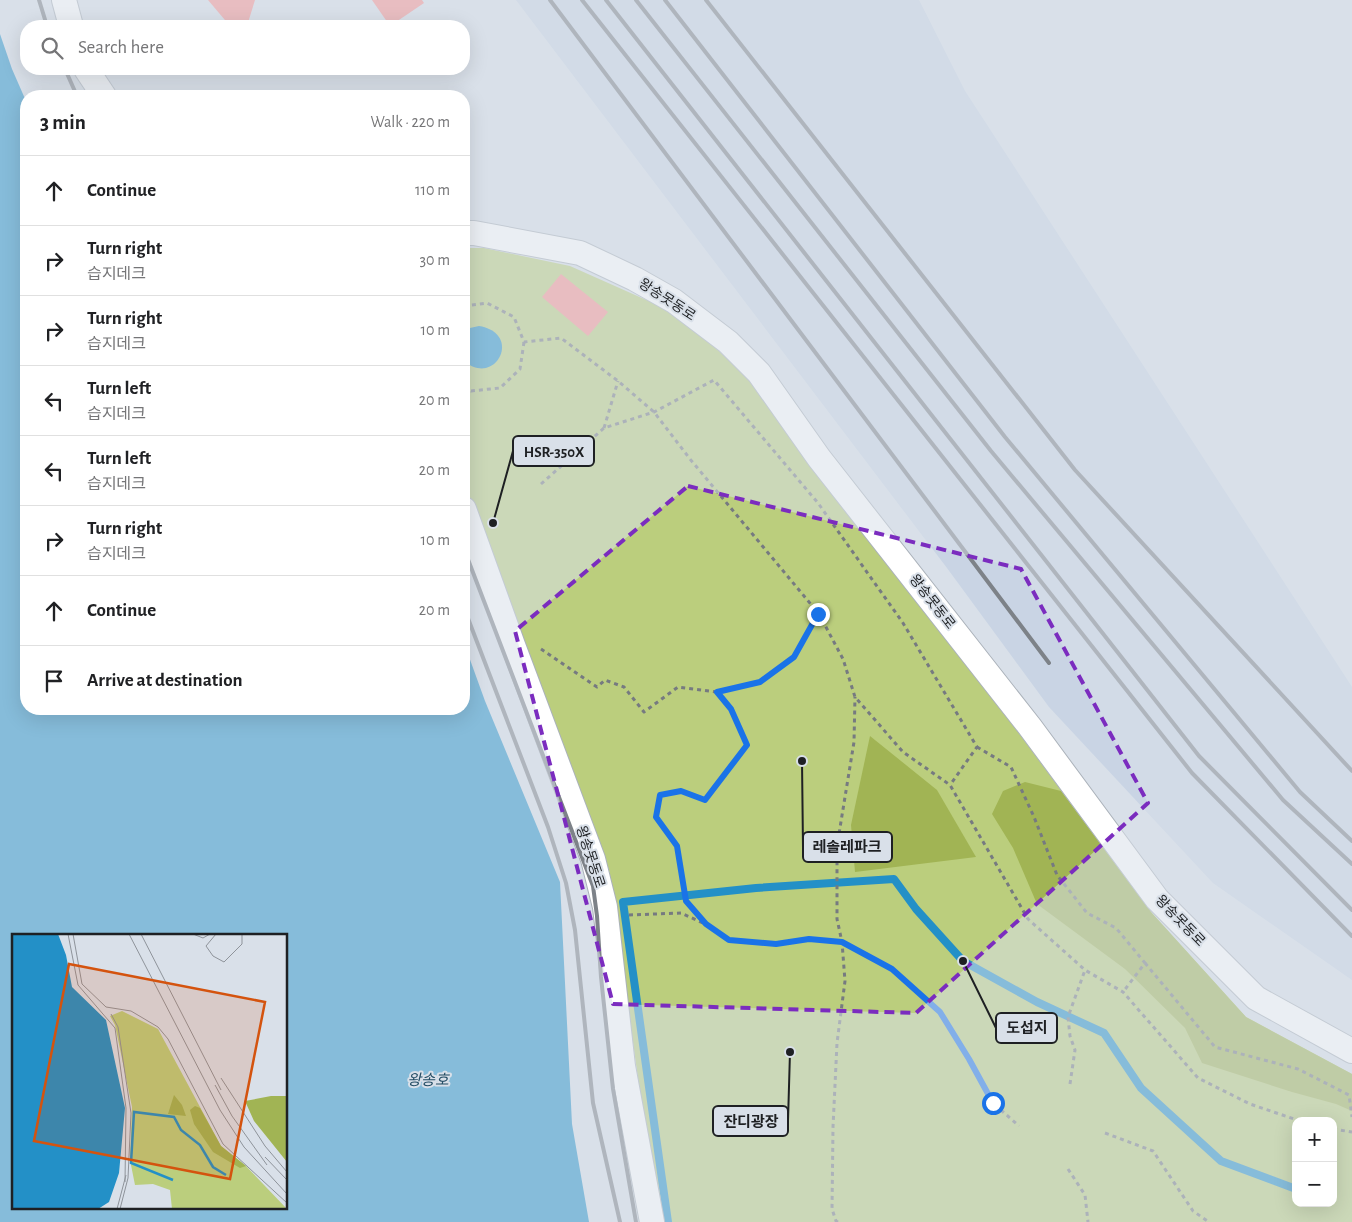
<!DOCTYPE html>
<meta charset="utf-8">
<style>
body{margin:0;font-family:"Alegreya Sans","Noto Sans KR",sans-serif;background:#f2f2f2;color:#202124}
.controls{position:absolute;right:15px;bottom:15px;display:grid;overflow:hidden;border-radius:10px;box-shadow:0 5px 20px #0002}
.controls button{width:45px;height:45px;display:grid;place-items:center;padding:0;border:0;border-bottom:1px solid #e0e0e0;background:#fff;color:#202124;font:25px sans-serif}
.stop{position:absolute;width:15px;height:15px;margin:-11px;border:4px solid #1a73e8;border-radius:50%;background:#fff}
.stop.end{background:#1a73e8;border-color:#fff;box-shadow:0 1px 5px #0008}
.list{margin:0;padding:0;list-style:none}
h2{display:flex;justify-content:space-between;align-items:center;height:65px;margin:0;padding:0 20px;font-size:21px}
h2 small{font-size:16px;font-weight:400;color:#757577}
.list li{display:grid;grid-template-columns:32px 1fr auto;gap:15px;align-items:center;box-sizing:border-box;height:70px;padding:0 20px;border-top:1px solid #e0e0e0}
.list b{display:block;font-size:19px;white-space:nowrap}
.list p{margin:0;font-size:16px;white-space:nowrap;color:#757577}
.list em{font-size:16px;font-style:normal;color:#757577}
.icon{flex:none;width:28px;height:28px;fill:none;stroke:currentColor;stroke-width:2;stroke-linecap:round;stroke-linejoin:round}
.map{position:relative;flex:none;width:1352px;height:1222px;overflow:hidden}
.search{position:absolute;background:#fff;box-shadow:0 5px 20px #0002;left:20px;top:20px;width:450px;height:55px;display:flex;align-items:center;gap:12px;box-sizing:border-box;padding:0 18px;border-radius:20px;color:#757577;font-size:19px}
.panel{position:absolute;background:#fff;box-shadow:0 5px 20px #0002;left:20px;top:90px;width:450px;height:625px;border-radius:20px}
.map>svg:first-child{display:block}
</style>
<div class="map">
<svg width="1352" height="1222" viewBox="0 0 1352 1222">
<rect width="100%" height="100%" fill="#d9e0e9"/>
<!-- built -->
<polygon fill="#c9d4e4" points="516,0 919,0 965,91 1352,687 1352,980 1213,883 1049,707 947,568"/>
<!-- green -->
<path fill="#bbce7d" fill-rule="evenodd" d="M464 248H484L570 266 680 315 751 381 813 468 1018 732 1151 912 1246 1017 1352 1074V1222H658L609 870 587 820 527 662 464 481ZM1296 1121H1333V1203H1296Z"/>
<!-- forest -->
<g fill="#a1b454">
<polygon points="870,736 937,790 976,857 855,872 851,825"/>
<polygon points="1025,782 1061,791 1151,912 1246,1017 1352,1074 1352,1111 1336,1104 1292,1092 1202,1063 1185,1028 1125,969 1037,904 1013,848 992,814 1003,791"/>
</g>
<!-- water -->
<g fill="#2390c7" fill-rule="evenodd">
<path d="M0 34 12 69 26 101V709H464V643L485 701 560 882 572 1124 589 1222H0ZM14 936H286V1208H14Z"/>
<path d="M479 326C523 333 496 388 464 361V334L470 328Z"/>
</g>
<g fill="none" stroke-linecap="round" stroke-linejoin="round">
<!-- stream -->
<polyline stroke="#2390c7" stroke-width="8" points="668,1222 623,902 756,888 894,879 916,909 963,961 1037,1002 1104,1033 1141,1088 1221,1161 1296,1189"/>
</g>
<!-- building -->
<g fill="#fa9391">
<polygon points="208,0 255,0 247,26 230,26"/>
<polygon points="372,0 422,0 424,3 390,26"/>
<polygon points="561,274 608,312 588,336 542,297"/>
</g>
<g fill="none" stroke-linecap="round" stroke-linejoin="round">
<defs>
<g id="minor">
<polyline points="64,0 71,26"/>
<polyline points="86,69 104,96"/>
<polyline points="464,233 474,233 580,253 635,279 674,301 728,342 759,373 819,458 1030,727 1157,899 1256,998 1352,1051"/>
<polyline points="464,509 513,645 593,859 605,907 623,1066 652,1222"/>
</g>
</defs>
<!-- minor casing -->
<use href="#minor" stroke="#abb2ba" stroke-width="26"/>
<!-- path -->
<g stroke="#767a80" stroke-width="3" stroke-dasharray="4 4" stroke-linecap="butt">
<polyline points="464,306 487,303 514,317 524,342 561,338 618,381 654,412 690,459 819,614 843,659 855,697 903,752 950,785 1028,919 1085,970 1123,992 1198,1078 1250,1104 1300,1121"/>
<polyline points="464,387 471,391 500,388 520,369 524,342"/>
<polyline points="604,428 618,381"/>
<polyline points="541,484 604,428 654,412 714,380 818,503 903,623 977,747 950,785"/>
<polyline points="541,649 597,687 605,680 624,687 644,712 678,687 717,692 731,709 747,745 705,799 681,791 660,795 656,817 677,846 686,901 706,924 729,940 776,944 809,939 842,942 892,969 941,1012 969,1059 993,1103 1019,1126"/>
<polyline points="717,692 760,682 794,657 818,615"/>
<polyline points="977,747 1011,767 1034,817 1057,875 1087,913 1116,928 1145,963 1123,992"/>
<polyline points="629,915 681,913 705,924"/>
<polyline points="1145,963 1215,1047 1298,1069 1349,1095 1352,1117"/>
<polyline points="1070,1084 1075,1050 1070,1036 1068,1017 1085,970"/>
<polyline points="1333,1129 1352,1132"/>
<polyline points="1105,1133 1153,1151 1193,1211 1209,1222"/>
<polyline points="1068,1169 1085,1195 1088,1222"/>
<polyline points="838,1222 836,1221 832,1209 833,1127 837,1043 845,981 842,942 837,919 837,846 854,742 855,697"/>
</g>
<!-- minor -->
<use href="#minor" stroke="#fff" stroke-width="24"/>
<!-- rail -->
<g stroke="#7d8288" stroke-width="4">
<polyline points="39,0 47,26"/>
<polyline points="550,0 1049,663"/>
<polyline points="582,0 1192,773 1352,936"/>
<polyline points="606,0 1199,756 1352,910"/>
<polyline points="636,0 991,451 1283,800 1352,864"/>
<polyline points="665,0 1005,437 1300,792 1352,841"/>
<polyline points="706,0 1075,470 1352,771"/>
<polyline points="65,69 77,96"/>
<polyline points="464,549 593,886 597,916 601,977 613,1089 636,1222"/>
<polyline points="464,608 548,827 566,883 575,930 593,1103 620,1222"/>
</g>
</g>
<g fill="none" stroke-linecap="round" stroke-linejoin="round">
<!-- route -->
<polyline stroke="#1a73e8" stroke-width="6" points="818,614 794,657 760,682 717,692 731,709 747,745 705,800 681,791 660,795 656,817 677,846 686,901 706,924 729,940 776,944 809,939 842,942 892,969 940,1012 969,1059 993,1103"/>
</g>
<!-- marked area -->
<path d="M0 0H1352V1222H0ZM688 486 1021 569 1148 803 916 1013 613 1004 515 631Z" fill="#d9e0e9" fill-opacity=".55" fill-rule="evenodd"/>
<path fill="none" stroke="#7b2cbf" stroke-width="4" stroke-dasharray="10 6" stroke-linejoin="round" d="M688 486 1021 569 1148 803 916 1013 613 1004 515 631Z"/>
<g text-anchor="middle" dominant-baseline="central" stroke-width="4" stroke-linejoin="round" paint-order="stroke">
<!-- street labels -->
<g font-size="14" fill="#1e2023" stroke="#d9e0e9">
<text transform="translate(667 300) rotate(33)">왕송못동로</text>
<text transform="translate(932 602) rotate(52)">왕송못동로</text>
<text transform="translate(590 857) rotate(72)">왕송못동로</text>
<text transform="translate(1180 921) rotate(46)">왕송못동로</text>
</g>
<!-- water labels -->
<g font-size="15" font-style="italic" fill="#234c64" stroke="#d9e0e9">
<text x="428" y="1080">왕송호</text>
</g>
</g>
<!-- overview -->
<g transform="translate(12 934)">
<rect width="275" height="275" fill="#d9e0e9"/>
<path d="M110 77 146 95 209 212 234 232 275 275H160L158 256 141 250 123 251 118 226 120 173 103 91 98 82Z" fill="#bbce7d"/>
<path d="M162 161 170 171 174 182 156 180ZM259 162H275V228L242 187 233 167ZM183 172 188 174 209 212 234 232 228 234 201 218 182 190 178 176Z" fill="#a1b454"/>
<path d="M0 0H46L54 21 60 53 94 86 113 174 107 239 97 268 86 275H0Z" fill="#2390c7"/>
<path fill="none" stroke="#2390c7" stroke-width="2.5" d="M161 246 119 229 122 178 162 183 169 196 188 211 201 233 214 241"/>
<path fill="none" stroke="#8e939a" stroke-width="1" d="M56 0 66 51 103 94 114 174 113 248M61 0 70 50 94 73 119 77 146 93 156 105 211 210 275 269M117 0 208 176 232 213 275 260M129 0 209 156M181 0 191 4 198 0M204 0 194 12 201 22 212 28 230 10V0M99 80 106 93 119 179 116 244 108 275M209 144 253 212 275 238M203 151 220 182 255 231M253 223 275 246M105 275 114 241"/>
<path fill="#d4530e" fill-opacity="0.15" stroke="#d4530e" stroke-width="2.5" d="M57 30 253 68 218 245 22 207Z"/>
<rect width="275" height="275" fill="none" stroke="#1e2023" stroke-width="2.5"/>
</g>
<!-- callouts -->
<path fill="none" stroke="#1e2023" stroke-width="2" d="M493 523L513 451M802 761L803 847M963 961L996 1028M790 1052L788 1121"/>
<g fill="#1e2023" stroke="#d9e0e9" stroke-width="2">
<circle cx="493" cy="523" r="5"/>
<circle cx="802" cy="761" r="5"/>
<circle cx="963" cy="961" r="5"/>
<circle cx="790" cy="1052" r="5"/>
</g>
<g fill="#d9e0e9" stroke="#1e2023" stroke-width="2">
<rect x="513" y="436" width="81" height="30" rx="5"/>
<rect x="803" y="832" width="89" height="30" rx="5"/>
<rect x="996" y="1013" width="61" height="30" rx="5"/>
<rect x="713" y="1106" width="75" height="30" rx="5"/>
</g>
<g font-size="15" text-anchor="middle" font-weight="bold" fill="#1e2023">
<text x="554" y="457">HSR-350X</text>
<text x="847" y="852">레솔레파크</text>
<text x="1027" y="1033">도섭지</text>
<text x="751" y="1127">잔디광장</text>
</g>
</svg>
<div class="controls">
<button>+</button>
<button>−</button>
</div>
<div class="stop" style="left:993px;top:1103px"></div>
<div class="stop end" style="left:818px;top:614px"></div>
<div class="search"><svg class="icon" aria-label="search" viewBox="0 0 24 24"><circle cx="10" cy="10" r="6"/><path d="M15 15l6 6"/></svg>Search here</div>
<section class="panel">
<h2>3 min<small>Walk · 220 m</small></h2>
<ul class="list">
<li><svg class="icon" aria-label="ahead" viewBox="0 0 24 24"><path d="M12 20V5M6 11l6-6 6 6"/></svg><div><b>Continue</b></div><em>110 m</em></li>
<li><svg class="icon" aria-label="right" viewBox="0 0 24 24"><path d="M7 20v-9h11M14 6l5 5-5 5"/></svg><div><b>Turn right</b><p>습지데크</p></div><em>30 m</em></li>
<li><svg class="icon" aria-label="right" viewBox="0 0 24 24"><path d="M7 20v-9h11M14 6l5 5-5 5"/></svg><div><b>Turn right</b><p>습지데크</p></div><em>10 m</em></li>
<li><svg class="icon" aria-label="left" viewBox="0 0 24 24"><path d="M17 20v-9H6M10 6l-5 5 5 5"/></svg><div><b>Turn left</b><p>습지데크</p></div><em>20 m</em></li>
<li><svg class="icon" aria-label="left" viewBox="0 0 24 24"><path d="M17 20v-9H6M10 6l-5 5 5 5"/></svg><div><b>Turn left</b><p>습지데크</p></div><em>20 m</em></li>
<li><svg class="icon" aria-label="right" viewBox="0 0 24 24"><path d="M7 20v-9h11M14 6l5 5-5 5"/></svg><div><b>Turn right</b><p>습지데크</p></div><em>10 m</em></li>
<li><svg class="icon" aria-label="ahead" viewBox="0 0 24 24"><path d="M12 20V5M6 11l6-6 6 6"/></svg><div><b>Continue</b></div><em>20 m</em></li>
<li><svg class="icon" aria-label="arrive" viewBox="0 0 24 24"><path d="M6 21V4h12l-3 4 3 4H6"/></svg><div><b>Arrive at destination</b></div></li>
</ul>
</section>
</div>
